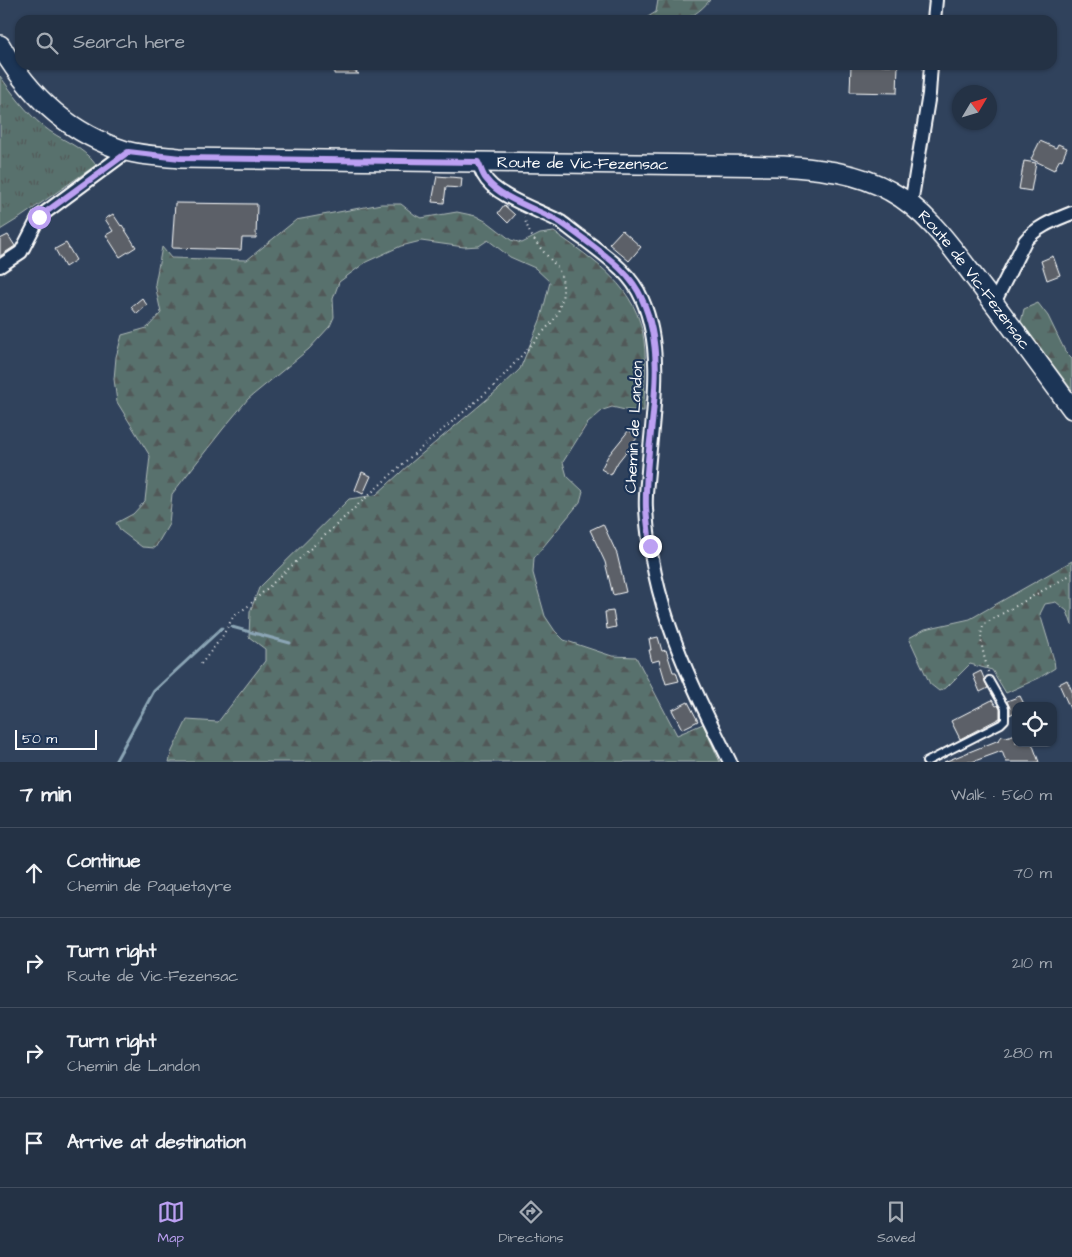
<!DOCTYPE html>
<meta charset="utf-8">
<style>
body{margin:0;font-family:"Architects Daughter",sans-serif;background:#2c3a4c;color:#f1f3f6}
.controls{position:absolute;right:15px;bottom:15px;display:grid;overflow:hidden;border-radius:10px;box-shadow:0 1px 4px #0004}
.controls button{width:45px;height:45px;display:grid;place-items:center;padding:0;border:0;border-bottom:1px solid #414d5e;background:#243245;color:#f1f3f6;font:25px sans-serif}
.compass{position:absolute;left:952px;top:85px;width:45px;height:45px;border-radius:50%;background:#243245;box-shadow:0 1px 4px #0004;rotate:52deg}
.scale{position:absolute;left:15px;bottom:12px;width:82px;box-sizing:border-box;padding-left:5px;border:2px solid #fff;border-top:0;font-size:14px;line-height:18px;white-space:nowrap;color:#fff;-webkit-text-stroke:4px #1d3557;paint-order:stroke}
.stop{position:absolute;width:15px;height:15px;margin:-11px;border:4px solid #bca0f2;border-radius:50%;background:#fff}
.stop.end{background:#bca0f2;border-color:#fff;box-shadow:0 1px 5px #0008}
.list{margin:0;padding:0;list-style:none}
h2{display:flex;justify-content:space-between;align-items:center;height:65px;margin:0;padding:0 20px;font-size:21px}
h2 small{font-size:16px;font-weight:400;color:#a3aab3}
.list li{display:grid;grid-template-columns:32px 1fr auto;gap:15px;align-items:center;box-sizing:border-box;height:90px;padding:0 20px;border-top:1px solid #414d5e}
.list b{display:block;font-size:19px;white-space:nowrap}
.list p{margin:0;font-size:16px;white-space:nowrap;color:#a3aab3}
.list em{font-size:16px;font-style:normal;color:#a3aab3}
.icon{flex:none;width:28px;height:28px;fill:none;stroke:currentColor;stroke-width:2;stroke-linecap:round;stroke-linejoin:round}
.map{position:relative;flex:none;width:1072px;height:762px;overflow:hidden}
.search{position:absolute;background:#243245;box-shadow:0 1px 4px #0004;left:15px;right:15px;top:15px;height:55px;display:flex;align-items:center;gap:12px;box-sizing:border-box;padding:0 18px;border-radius:15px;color:#a3aab3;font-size:19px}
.sheet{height:425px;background:#243245}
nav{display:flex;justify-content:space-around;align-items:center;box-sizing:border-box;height:70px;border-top:1px solid #414d5e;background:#243245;font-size:14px;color:#a3aab3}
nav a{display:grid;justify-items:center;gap:2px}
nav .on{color:#bca0f2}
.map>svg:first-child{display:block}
</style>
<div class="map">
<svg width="1072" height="762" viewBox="0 0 1072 762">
<defs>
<pattern id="grass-tufts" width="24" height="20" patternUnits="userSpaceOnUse" patternTransform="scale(1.25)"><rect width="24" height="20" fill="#59716d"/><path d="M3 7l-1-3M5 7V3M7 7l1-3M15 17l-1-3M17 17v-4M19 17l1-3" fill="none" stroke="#515958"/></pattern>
<pattern id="forest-firs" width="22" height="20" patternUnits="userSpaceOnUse" patternTransform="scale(1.25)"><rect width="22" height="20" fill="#59716d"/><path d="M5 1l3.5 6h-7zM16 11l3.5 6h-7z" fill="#515958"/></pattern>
</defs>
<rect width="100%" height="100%" fill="#30425c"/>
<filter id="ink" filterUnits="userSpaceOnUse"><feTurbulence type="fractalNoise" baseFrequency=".02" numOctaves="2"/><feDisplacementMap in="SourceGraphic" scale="10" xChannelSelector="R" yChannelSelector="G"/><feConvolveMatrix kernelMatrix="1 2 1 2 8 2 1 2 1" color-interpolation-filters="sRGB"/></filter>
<g filter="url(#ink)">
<!-- grass -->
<path fill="url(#grass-tufts)" stroke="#acb8b6" d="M0 76C13 94 26 112 43 126 61 141 82 145 96 165L21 217 0 230Z"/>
<!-- forest -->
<g fill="url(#forest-firs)" stroke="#acb8b6">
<path d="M658 0H710C688 26 673 20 643 20L656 12Z"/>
<path d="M381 204H401L415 215 421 218 457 212 476 216 489 223 511 240 522 243 540 234 554 232C594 260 638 288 644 341 647 364 644 388 644 411L625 410 612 407 603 410 587 424 563 462 567 476 583 491 580 502 534 558 533 573 545 616 555 631 564 640 612 656 636 657 677 735 703 724 720 762H169L172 751 187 720 218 722 265 661V649L249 637 250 612 259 588 349 499 376 495 411 463 498 390 520 369 541 318 550 282 535 268 510 257 488 240 479 246 464 247 421 241 401 246 366 262 339 282 333 299 334 317 330 326 309 349 248 399 223 429 172 494 169 524 155 548 142 547 121 531 116 523 133 514 145 501 150 456 117 402 114 379 116 357 122 335 147 328 161 313 155 284 162 247 171 258 247 260 296 220Z"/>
<polygon points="1038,303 1048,316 1066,353 1072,359 1072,390 1021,322 1024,309"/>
<polygon points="1072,561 1072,625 1067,611 1056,602 1045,604 1040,614 1054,660 1055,668 1039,678 1006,693 992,670 970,664 947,687 939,691 930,684 909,638 925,629 970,619"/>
</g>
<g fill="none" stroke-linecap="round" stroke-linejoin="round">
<!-- stream -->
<g stroke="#8ba5b5" stroke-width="3">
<polyline points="232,627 290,643"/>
<polyline points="115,762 154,691 222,628"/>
</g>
</g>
<!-- building -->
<g fill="#5b6167" stroke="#fff">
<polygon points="334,65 347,65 347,67 359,74 334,74"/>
<polygon points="851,65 898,65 897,93 850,92"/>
<polygon points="1040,141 1056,148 1058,144 1067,148 1062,160 1060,159 1054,170 1031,159"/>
<polygon points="1024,161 1036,163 1031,191 1019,189"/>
<polygon points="437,176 462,178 461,188 446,187 444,203 432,202"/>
<polygon points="175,203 257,204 256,238 242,238 241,250 172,248"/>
<polygon points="504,205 515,215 508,223 498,213"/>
<polygon points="113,214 121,226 122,225 136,247 120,257 106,235 113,231 105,219"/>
<polygon points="622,230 641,247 629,261 609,244"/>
<polygon points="8,235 15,246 0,256 0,239"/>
<polygon points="66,243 76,260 65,267 55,249"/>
<polygon points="1053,256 1060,275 1047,280 1041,261"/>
<polygon points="142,298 147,305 137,314 131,307"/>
<polygon points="629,430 637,438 618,462 611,475 601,469 608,456"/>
<polygon points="362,472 371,476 363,494 355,490"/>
<polygon points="603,524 617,554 626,592 613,595 605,562 590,530"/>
<polygon points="613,611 616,627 607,629 605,612"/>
<polygon points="658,637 662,651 666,650 673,672 676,672 679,681 666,684 659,660 652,662 649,650 651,650 649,639"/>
<polygon points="981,671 988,688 980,692 973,675"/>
<polygon points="1067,680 1072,691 1072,713 1059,684"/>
<polygon points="1020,696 1025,706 1016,706 1016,711 1010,715 1010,708 1007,701"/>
<polygon points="992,700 996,706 998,705 1000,709 1000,718 960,739 951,721"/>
<polygon points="688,702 698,721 682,729 672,710"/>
<polygon points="1016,734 1016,743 1032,743 1039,762 1006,762 1002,751 972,762 944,762 999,740 1002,736 1006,737"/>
</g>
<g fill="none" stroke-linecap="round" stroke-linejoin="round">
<defs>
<polyline id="lane" points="926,762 1001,724 1005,720 1005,708 989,680"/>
<g id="street">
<polyline points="934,20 936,0"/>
<path d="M479 162C480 167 481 172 484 176 494 196 541 211 561 222 569 228 577 235 585 240 607 257 631 273 642 299 665 351 652 417 648 471 647 484 645 497 646 509 651 603 689 680 730 762"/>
<polyline points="911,204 929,94 931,65"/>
<polyline points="0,266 21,252 39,217 128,151"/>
<path d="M994 303 1025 241C1037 226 1055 220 1072 213"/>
</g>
<g id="secondary">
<path id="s1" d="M0 45C29 96 70 134 126 151 143 156 162 156 179 158L783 166C820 169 857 172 890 191 929 212 954 251 981 286 1012 327 1042 368 1072 409"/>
</g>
</defs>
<!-- lane casing -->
<use href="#lane" stroke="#fff" stroke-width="10"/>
<!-- street casing -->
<use href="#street" stroke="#fff" stroke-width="16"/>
<!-- secondary casing -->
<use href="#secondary" stroke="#fff" stroke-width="22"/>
<!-- path -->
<g stroke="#fff" stroke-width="2" stroke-dasharray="1 4" stroke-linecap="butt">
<path d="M201 664 222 637 233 617 248 606 407 460 493 387 553 321C563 306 568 282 556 266 549 257 540 249 534 239 529 233 527 225 524 218"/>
<path d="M988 672C985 657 977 638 984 624L1072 574"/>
</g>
<!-- lane -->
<use href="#lane" stroke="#1d3557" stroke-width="6"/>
<!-- street -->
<use href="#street" stroke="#1d3557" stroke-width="12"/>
<!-- secondary -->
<use href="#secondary" stroke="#1d3557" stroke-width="19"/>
</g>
</g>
<g fill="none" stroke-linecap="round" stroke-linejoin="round" filter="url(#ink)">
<!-- route -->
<path stroke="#bca0f2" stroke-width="6" d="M39 217 128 152 180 158 478 162C481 168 482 174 486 179 502 200 538 209 560 222 569 228 577 234 585 240 607 257 631 273 642 299 672 365 643 440 646 509 647 521 649 534 650 546"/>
</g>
<g text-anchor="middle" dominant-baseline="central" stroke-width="4.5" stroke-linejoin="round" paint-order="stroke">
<!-- street labels -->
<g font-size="16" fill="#fff" stroke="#1d3557">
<text stroke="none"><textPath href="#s1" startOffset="626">Route de Vic-Fezensac</textPath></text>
<text stroke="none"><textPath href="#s1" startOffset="1061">Route de Vic-Fezensac</textPath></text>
<text transform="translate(634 427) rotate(-87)">Chemin de Landon</text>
</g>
</g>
</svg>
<div class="controls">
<button><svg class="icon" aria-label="locate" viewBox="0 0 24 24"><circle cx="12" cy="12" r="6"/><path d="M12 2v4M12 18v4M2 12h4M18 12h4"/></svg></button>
</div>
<svg class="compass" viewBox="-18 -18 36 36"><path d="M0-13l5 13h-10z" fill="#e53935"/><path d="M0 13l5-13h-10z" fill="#a3aab3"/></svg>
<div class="scale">50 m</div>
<div class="stop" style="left:39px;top:217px"></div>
<div class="stop end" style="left:650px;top:546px"></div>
<div class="search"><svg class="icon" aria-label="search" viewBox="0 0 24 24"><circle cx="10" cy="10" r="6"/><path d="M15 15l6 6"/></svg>Search here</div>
</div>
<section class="sheet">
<h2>7 min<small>Walk · 560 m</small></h2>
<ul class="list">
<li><svg class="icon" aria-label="ahead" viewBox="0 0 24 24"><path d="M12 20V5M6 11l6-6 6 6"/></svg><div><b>Continue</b><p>Chemin de Paquetayre</p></div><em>70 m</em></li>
<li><svg class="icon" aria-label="right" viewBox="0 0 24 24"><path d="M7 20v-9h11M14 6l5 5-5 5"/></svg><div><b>Turn right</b><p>Route de Vic-Fezensac</p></div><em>210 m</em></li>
<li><svg class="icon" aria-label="right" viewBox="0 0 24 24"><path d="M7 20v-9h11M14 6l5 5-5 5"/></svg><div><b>Turn right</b><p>Chemin de Landon</p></div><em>280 m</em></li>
<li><svg class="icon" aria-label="arrive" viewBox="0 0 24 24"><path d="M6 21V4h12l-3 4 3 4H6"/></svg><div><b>Arrive at destination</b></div></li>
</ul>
</section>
<nav>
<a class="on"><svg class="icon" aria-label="map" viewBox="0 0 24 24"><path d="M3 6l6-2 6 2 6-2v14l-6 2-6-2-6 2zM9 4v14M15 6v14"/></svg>Map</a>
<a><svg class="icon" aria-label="directions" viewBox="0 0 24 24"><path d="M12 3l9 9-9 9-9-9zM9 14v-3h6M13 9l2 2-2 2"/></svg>Directions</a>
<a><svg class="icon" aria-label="saved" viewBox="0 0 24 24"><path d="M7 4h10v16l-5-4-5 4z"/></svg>Saved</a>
</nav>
